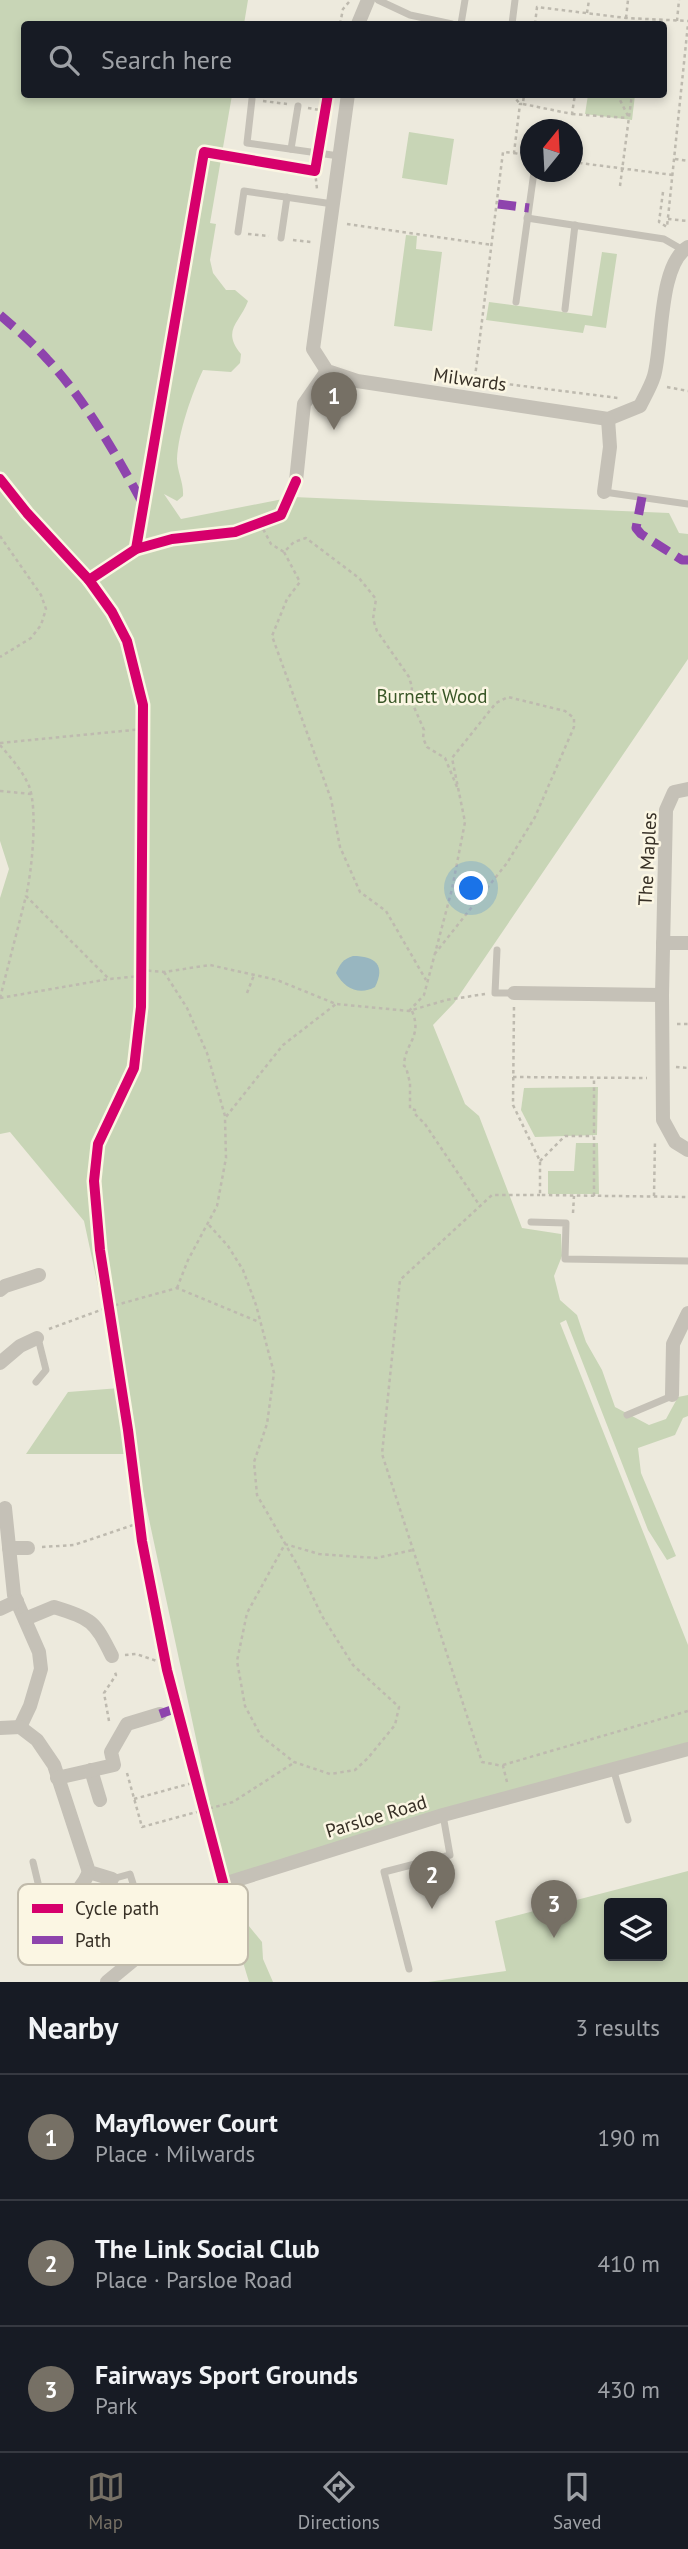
<!DOCTYPE html>
<meta charset="utf-8">
<style>
body{margin:0;font-family:"PT Sans",sans-serif;background:#242831;color:#f1f3f6}
.controls{position:absolute;right:21px;bottom:21px;display:grid;overflow:hidden;border-radius:7px;box-shadow:0 4px 10px #0003}
.controls button{width:63px;height:63px;display:grid;place-items:center;padding:0;border:0;border-bottom:2px solid #363941;background:#171b24;color:#f1f3f6;font:35px sans-serif}
.compass{position:absolute;left:520px;top:119px;width:63px;height:63px;border-radius:50%;background:#171b24;box-shadow:0 4px 10px #0003;rotate:18deg}
.you{position:absolute;left:472px;top:889px;width:24px;height:24px;margin:-18px;border:5px solid #fff;border-radius:50%;background:#1a73e8;box-shadow:0 0 0 10px #1a73e833}
.badge{display:grid;place-items:center;width:46px;height:46px;border-radius:50%;background:#767065;color:#fff;font-size:23px;font-weight:700}
.pin{position:absolute;translate:-50% -58px;filter:drop-shadow(0 2px 4px #0008)}
.pin::after{content:'';position:absolute;top:37px;width:24px;height:21px;background:inherit;clip-path:polygon(0 0,100% 0,50% 100%)}
.list{margin:0;padding:0;list-style:none}
h2{display:flex;justify-content:space-between;align-items:center;height:91px;margin:0;padding:0 28px;font-size:30px}
h2 small{font-size:23px;font-weight:400;color:#9ea1a6}
.list li{display:grid;grid-template-columns:46px 1fr auto;gap:21px;align-items:center;box-sizing:border-box;height:126px;padding:0 28px;border-top:2px solid #363941}
.list b{display:block;font-size:26px;white-space:nowrap}
.list p{margin:0;font-size:23px;white-space:nowrap;color:#9ea1a6}
.list em{font-size:23px;font-style:normal;color:#9ea1a6}
.icon{flex:none;width:38px;height:38px;fill:none;stroke:currentColor;stroke-width:2;stroke-linecap:round;stroke-linejoin:round}
.map{position:relative;flex:none;width:688px;height:1982px;overflow:hidden}
.search{position:absolute;background:#171b24;box-shadow:0 4px 10px #0003;left:21px;right:21px;top:21px;height:77px;display:flex;align-items:center;gap:18px;box-sizing:border-box;padding:0 24px;border-radius:7px;color:#9ea1a6;font-size:26px}
.sheet{height:469px;background:#171b24}
nav{display:flex;justify-content:space-around;align-items:center;box-sizing:border-box;height:98px;border-top:2px solid #363941;background:#171b24;font-size:19px;color:#9ea1a6}
nav a{display:grid;justify-items:center;gap:4px}
nav .on{color:#767065}
.map>svg:first-child{display:block}
</style>
<div class="map">
<svg width="688" height="1982" viewBox="0 0 688 1982">
<rect width="100%" height="100%" fill="#edeadd"/>
<!-- green -->
<g fill="#c8d5b6" fill-rule="evenodd">
<path d="M0 0H248L244 24H24V94L232 95 210 223 216 224 210 260 213 273 226 290H235L248 301C240 323 221 330 241 354L240 363 231 372 203 370C192 393 178 433 177 459 177 471 184 483 183 496L177 501 164 494 181 519 293 497 669 513 679 533 688 534V659L454 1003 433 1025 465 1104 479 1116 522 1228 561 1234 562 1256 554 1276 560 1300 577 1315 586 1342 602 1370 615 1407 649 1425 666 1419 678 1397 688 1395V1416L683 1418 675 1435 638 1448 641 1473 676 1556 667 1560 648 1530 566 1320 560 1323 688 1645V1749L227 1883 135 1454H26L68 1392 120 1388 84 1221 10 1132 0 1134V898L9 869 0 841Z"/>
<polygon points="588,95 635,95 632,120 585,114"/>
<polygon points="409,132 454,139 447,185 402,178"/>
<polygon points="406,235 417,236 416,249 442,252 432,331 394,326"/>
<polygon points="602,252 617,254 606,328 585,325 583,333 486,320 489,302 592,316"/>
<polygon points="598,1087 597,1135 535,1137 521,1110 524,1088"/>
<polygon points="576,1143 598,1143 599,1194 548,1194 548,1171 574,1171"/>
<path d="M688 1871V1982H428L506 1971 495 1921ZM609 1903H662V1956H609Z"/>
<polygon points="232,1910 244,1920 262,1942 263,1959 273,1982 249,1982 236,1939"/>
</g>
<!-- water -->
<path fill="#98b6c0" d="M353 956C375 956 386 965 375 987 359 996 344 988 336 973 340 964 343 959 353 956Z"/>
<g fill="none" stroke-linecap="round" stroke-linejoin="round">
<!-- path -->
<g stroke="#bebaaf" stroke-width="2.5" stroke-dasharray="3.5 3.5" stroke-linecap="butt">
<polyline points="587,13 589,0"/>
<polyline points="626,18 628,0"/>
<polyline points="677,21 679,0"/>
<polyline points="340,24 343,9 349,2"/>
<polyline points="535,24 537,7 626,18 688,21"/>
<polyline points="512,94 520,104"/>
<polyline points="617,94 629,118"/>
<polyline points="263,101 287,104"/>
<polyline points="523,104 572,114 575,94"/>
<polyline points="308,108 332,112"/>
<polyline points="572,114 628,118"/>
<polyline points="320,143 328,94"/>
<polyline points="514,153 530,156"/>
<polyline points="675,159 688,161"/>
<polyline points="572,162 673,175"/>
<polyline points="315,171 317,189"/>
<polyline points="620,186 632,94"/>
<polyline points="663,192 659,222 667,227 688,24"/>
<polyline points="668,219 688,221"/>
<polyline points="347,224 492,245"/>
<polyline points="248,234 269,236"/>
<polyline points="293,240 311,242"/>
<polyline points="475,380 618,398"/>
<polyline points="474,385 503,152 514,153 520,104 523,104 524,94"/>
<polyline points="667,387 688,391"/>
<polyline points="260,523 271,544 284,552 294,542 306,538 359,578 376,599 373,619 377,631 409,677 412,687 411,700 424,730 423,738 427,747 445,758 457,787"/>
<polyline points="0,536 41,595 46,609 41,625 31,638 0,657"/>
<polyline points="136,549 204,152 315,171 317,163"/>
<polyline points="284,552 300,582 287,599 272,636 331,799 340,847 360,892 386,911 426,980"/>
<polyline points="0,743 143,729"/>
<path d="M0 745C11 758 22 770 29 786 38 809 32 871 26 896L109 979 141 976"/>
<polyline points="0,791 31,794"/>
<polyline points="141,970 164,972 210,965 277,980 336,1004 409,1011 446,1000 485,994"/>
<polyline points="164,972 187,1008 207,1053 225,1116"/>
<polyline points="247,993 254,975"/>
<polyline points="0,998 109,979"/>
<polyline points="0,998 26,896"/>
<polyline points="514,1007 513,1105 540,1161 540,1195 688,1197"/>
<polyline points="409,1011 424,995 452,889 465,822 452,758 496,703 508,697 565,711 574,718 574,727 535,817 507,863 433,956"/>
<path d="M412 1011C423 1037 404 1044 404 1066L406 1067 410 1083V1109L415 1110 414 1113 425 1124 480 1206"/>
<polyline points="677,1024 688,1024"/>
<polyline points="676,1067 688,1068"/>
<polyline points="513,1077 647,1078"/>
<polyline points="540,1161 565,1136 593,1136"/>
<polyline points="594,1196 594,1078"/>
<polyline points="654,1196 655,1140"/>
<polyline points="573,1213 574,1196"/>
<polyline points="209,1225 228,1246 243,1270 256,1305 274,1373 267,1424 254,1462 257,1495 298,1566 322,1616 353,1665 399,1707 395,1725 368,1758 355,1770 330,1774 294,1762 261,1736 245,1706 237,1661 247,1613 285,1544 319,1554 376,1558 413,1550"/>
<polyline points="177,1288 188,1260 217,1206 226,1158 225,1118 283,1045 336,1004"/>
<polyline points="49,1329 109,1307 177,1288 259,1322"/>
<polyline points="42,1547 74,1545 139,1523"/>
<polyline points="125,1655 136,1654 166,1664"/>
<polyline points="109,1721 104,1693 116,1675 114,1670"/>
<polyline points="503,1765 688,1711"/>
<polyline points="127,1773 142,1827 233,1802 295,1762"/>
<polyline points="507,1782 503,1766 482,1762 382,1454 400,1280 492,1195 540,1195"/>
<polyline points="134,1799 196,1782"/>
<polyline points="111,1895 127,1945"/>
</g>
<!-- lane -->
<g stroke="#c5c1b7" stroke-width="7">
<polyline points="378,0 410,15 452,24"/>
<polyline points="461,24 465,0"/>
<polyline points="512,24 515,0"/>
<polyline points="252,99 247,143 339,156"/>
<polyline points="291,149 298,106"/>
<polyline points="527,218 664,239 683,250"/>
<polyline points="238,232 244,191 333,204"/>
<polyline points="281,238 287,197"/>
<polyline points="516,302 534,172"/>
<polyline points="565,309 575,225"/>
<polyline points="604,492 688,504"/>
<polyline points="497,950 495,993 514,993"/>
<polyline points="531,1222 566,1223 565,1259 688,1261"/>
<polyline points="36,1382 46,1370 38,1338"/>
<polyline points="627,1415 672,1396"/>
<polyline points="613,1768 628,1820"/>
<polyline points="33,1862 44,1908"/>
<polyline points="112,1879 130,1874 142,1912"/>
<polyline points="409,1969 384,1872 450,1855 443,1815"/>
</g>
<!-- street -->
<g stroke="#c5c1b7" stroke-width="14">
<polyline points="358,24 368,0"/>
<path d="M348 94 313 349 327 371 357 381 608 419 640 406C645 396 651 386 654 376 663 345 658 265 688 247"/>
<polyline points="296,481 304,404 327,371"/>
<polyline points="604,492 610,447 608,419"/>
<polyline points="688,789 674,792 666,810 662,995 663,1120 675,1142 688,1150"/>
<polyline points="663,943 688,943"/>
<polyline points="514,993 662,995"/>
<polyline points="0,1290 5,1286 39,1275"/>
<polyline points="0,1363 20,1346 37,1338"/>
<polyline points="672,1395 673,1344 688,1313"/>
<polyline points="5,1508 14,1595 39,1652 41,1669 30,1706 20,1727"/>
<polyline points="9,1548 28,1548"/>
<polyline points="0,1609 17,1601"/>
<path d="M25 1619 54 1607C92 1619 94 1620 112 1656"/>
<polyline points="20,1727 37,1740 54,1765 89,1872 112,1879"/>
<polyline points="0,1728 20,1727"/>
<polyline points="91,1770 100,1800"/>
<polyline points="57,1778 114,1765 111,1752 127,1724 160,1714"/>
<path d="M27 1913C56 1904 76 1902 89 1872"/>
<polyline points="107,1982 227,1883 443,1815 688,1749"/>
</g>
<!-- quiet -->
<g stroke="#8e44ad" stroke-width="9" stroke-dasharray="18 9" stroke-linecap="butt">
<polyline points="498,204 529,208"/>
<path d="M0 315C16 329 33 343 47 359 86 401 115 453 142 502"/>
<polyline points="642,497 636,528 641,534 682,560 688,560"/>
<polyline points="160,1714 177,1708"/>
</g>
<defs>
<g id="cycleway">
<polyline points="0,479 27,513 89,580 112,612 127,641 143,705 141,1007 134,1068 98,1144 94,1181 100,1250 128,1430 142,1541 167,1670 224,1886"/>
<polyline points="136,549 204,152 315,171 328,94"/>
<polyline points="89,580 136,549 172,539 235,532 281,515 296,481"/>
</g>
</defs>
<!-- cycleway casing -->
<use href="#cycleway" stroke="#fbf6e3" stroke-width="15"/>
<!-- cycleway -->
<use href="#cycleway" stroke="#d6006c" stroke-width="10"/>
</g>
<g text-anchor="middle" dominant-baseline="central" stroke-width="5" stroke-linejoin="round" paint-order="stroke">
<!-- street labels -->
<g font-size="19" fill="#362f25" stroke="#fbf6e3">
<text transform="translate(470 379) rotate(8)">Milwards</text>
<text transform="translate(647 859) rotate(-87)">The Maples</text>
<text transform="translate(376 1816) rotate(-17)">Parsloe Road</text>
</g>
<!-- park labels -->
<g font-size="19" fill="#395627" stroke="#fbf6e3">
<text x="432" y="696">Burnett Wood</text>
</g>
</g>
<!-- legend -->
<rect x="18" y="1884" width="230" height="81" rx="10" fill="#fbf6e3" stroke="#c0baaa" stroke-width="2"/>
<rect x="32" y="1904" width="31" height="9" fill="#d6006c"/>
<rect x="32" y="1936" width="31" height="8" fill="#8e44ad"/>
<g font-size="19" fill="#362f25">
<text x="75" y="1915">Cycle path</text>
<text x="75" y="1947">Path</text>
</g>
</svg>
<div class="controls">
<button><svg class="icon" aria-label="layers" viewBox="0 0 24 24"><path d="M12 4l9 5-9 5-9-5zM3 14l9 5 9-5"/></svg></button>
</div>
<svg class="compass" viewBox="-18 -18 36 36"><path d="M0-13l5 13h-10z" fill="#e53935"/><path d="M0 13l5-13h-10z" fill="#9ea1a6"/></svg>
<div class="you"></div>
<div class="pin badge" style="left:334px;top:430px">1</div>
<div class="pin badge" style="left:432px;top:1909px">2</div>
<div class="pin badge" style="left:554px;top:1938px">3</div>
<div class="search"><svg class="icon" aria-label="search" viewBox="0 0 24 24"><circle cx="10" cy="10" r="6"/><path d="M15 15l6 6"/></svg>Search here</div>
</div>
<section class="sheet">
<h2>Nearby<small>3 results</small></h2>
<ul class="list">
<li><span class="badge">1</span><div><b>Mayflower Court</b><p>Place · Milwards</p></div><em>190 m</em></li>
<li><span class="badge">2</span><div><b>The Link Social Club</b><p>Place · Parsloe Road</p></div><em>410 m</em></li>
<li><span class="badge">3</span><div><b>Fairways Sport Grounds</b><p>Park</p></div><em>430 m</em></li>
</ul>
</section>
<nav>
<a class="on"><svg class="icon" aria-label="map" viewBox="0 0 24 24"><path d="M3 6l6-2 6 2 6-2v14l-6 2-6-2-6 2zM9 4v14M15 6v14"/></svg>Map</a>
<a><svg class="icon" aria-label="directions" viewBox="0 0 24 24"><path d="M12 3l9 9-9 9-9-9zM9 14v-3h6M13 9l2 2-2 2"/></svg>Directions</a>
<a><svg class="icon" aria-label="saved" viewBox="0 0 24 24"><path d="M7 4h10v16l-5-4-5 4z"/></svg>Saved</a>
</nav>
